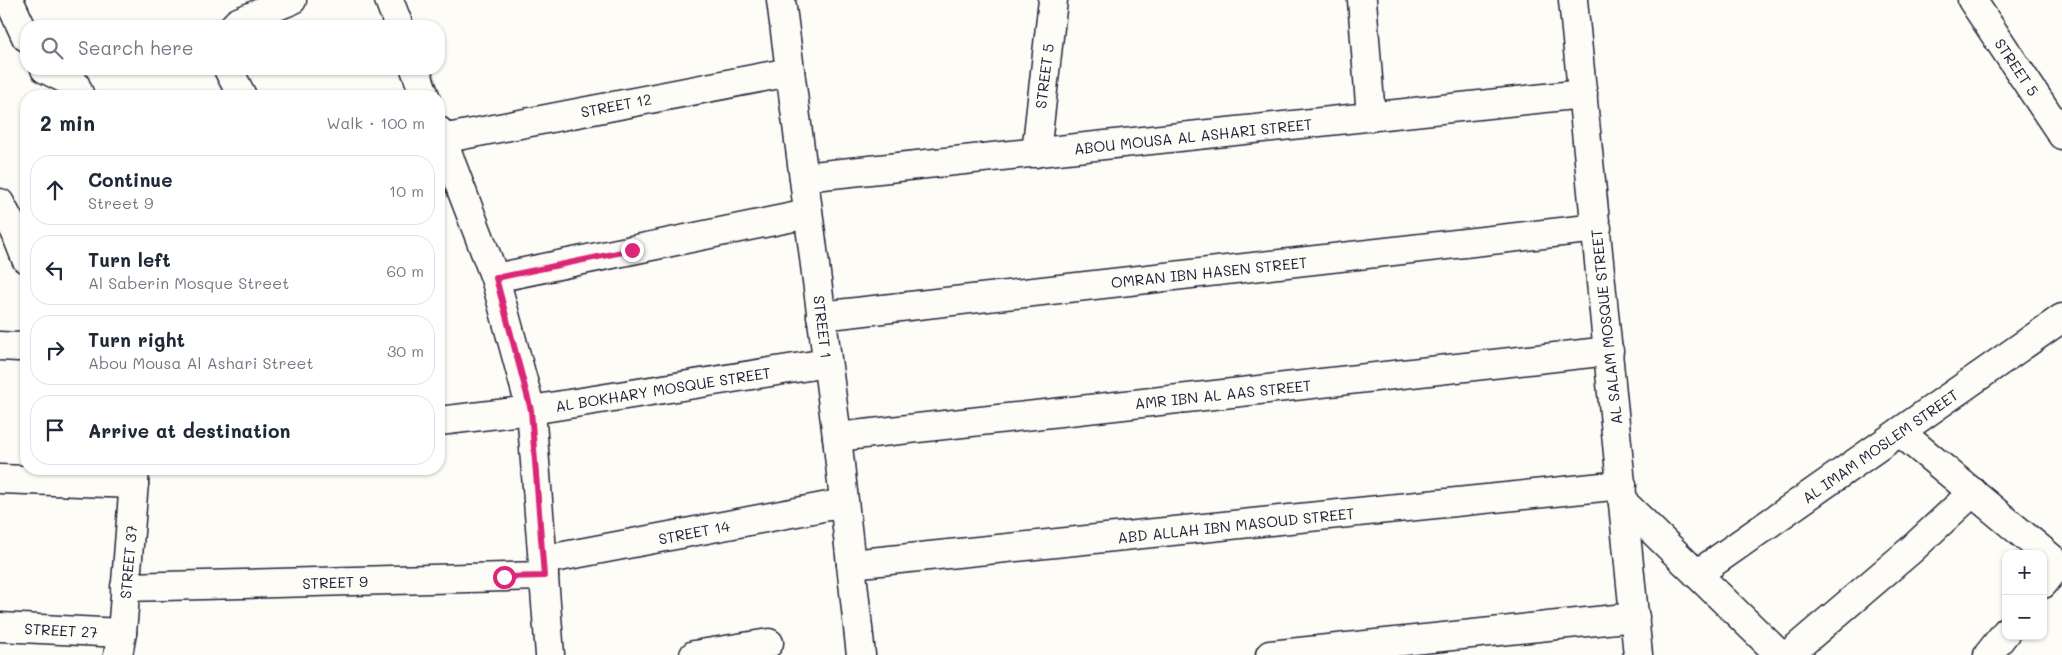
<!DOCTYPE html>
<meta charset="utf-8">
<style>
body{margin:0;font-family:Mali,sans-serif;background:#f2f2f3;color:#1f2937}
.controls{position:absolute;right:15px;bottom:15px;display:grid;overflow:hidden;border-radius:10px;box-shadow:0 1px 4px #0004}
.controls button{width:45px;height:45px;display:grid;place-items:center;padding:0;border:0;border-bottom:1px solid #e0e1e3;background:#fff;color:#1f2937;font:25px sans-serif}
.stop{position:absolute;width:15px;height:15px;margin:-11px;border:4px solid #db2777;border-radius:50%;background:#fff}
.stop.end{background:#db2777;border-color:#fff;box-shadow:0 1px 5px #0008}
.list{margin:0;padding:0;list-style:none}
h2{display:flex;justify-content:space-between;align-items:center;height:65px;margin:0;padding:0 20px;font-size:21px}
h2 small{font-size:16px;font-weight:400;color:#747a83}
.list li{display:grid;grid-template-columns:32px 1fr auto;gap:15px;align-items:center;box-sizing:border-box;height:70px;margin:0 10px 10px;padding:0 10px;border:1px solid #e0e1e3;border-radius:20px}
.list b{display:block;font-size:19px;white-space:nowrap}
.list p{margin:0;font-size:16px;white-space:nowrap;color:#747a83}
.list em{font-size:16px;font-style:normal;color:#747a83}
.icon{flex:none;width:28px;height:28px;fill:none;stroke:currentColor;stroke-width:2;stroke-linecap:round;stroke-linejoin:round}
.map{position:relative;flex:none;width:2062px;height:655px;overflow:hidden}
.search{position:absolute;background:#fff;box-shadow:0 1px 4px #0004;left:20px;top:20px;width:425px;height:55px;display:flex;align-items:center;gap:12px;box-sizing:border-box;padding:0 18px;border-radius:20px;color:#747a83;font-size:19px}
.panel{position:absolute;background:#fff;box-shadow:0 1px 4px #0004;left:20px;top:90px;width:425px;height:385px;border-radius:20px}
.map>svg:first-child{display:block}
</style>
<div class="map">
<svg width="2062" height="655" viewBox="0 0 2062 655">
<rect width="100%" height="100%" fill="#fdfcf7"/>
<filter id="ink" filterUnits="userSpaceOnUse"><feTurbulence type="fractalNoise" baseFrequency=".02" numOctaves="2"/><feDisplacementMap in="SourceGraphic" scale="10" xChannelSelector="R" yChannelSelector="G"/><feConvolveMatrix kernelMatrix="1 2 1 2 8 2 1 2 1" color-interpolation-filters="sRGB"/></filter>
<g filter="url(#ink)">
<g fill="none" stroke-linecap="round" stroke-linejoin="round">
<defs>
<g id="minor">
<polyline points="9,0 26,37"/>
<polyline points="389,0 399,26"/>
<polyline points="781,0 837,437 861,655"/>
<polyline points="1362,0 1371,117"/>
<polyline points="1573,0 1638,655"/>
<polyline points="1972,0 2062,135"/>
<polyline points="234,26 238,22 292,0"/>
<polyline points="45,69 75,84 80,96"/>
<polyline points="228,69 242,96"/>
<polyline points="415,69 425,96"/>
<polyline points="439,131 495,278 531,410 550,655"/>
<polyline points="442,139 790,72"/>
<polyline points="1036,153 1053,0"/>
<polyline points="804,177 1583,94"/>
<polyline points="0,203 15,231 26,259"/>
<polyline points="495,278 808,214"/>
<polyline points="821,316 1597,228"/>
<polyline points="0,346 18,347 26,345"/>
<polyline points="439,421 531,410 827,363"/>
<polyline points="1900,432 2062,567"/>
<polyline points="837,437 1609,351"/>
<polyline points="0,479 134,484"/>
<polyline points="1623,502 1780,655"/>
<polyline points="543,560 844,503"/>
<polyline points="851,564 1622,485"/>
<polyline points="1697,574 2062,318"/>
<polyline points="2043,584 2059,564"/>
<polyline points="125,587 544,576"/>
<polyline points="0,627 122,633"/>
<polyline points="118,655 122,633 135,469"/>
<polyline points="694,655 769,643"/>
<polyline points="1270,655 1635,617"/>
<polyline points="1788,655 1911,550 1973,492"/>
<polyline points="1988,655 2006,632"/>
</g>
</defs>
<!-- minor casing -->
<use href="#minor" stroke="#22223b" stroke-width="31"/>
<!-- minor -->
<use href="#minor" stroke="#fdfcf7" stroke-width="28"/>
</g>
</g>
<g fill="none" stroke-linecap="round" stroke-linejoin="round" filter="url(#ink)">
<!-- route -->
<polyline stroke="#db2777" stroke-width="6" points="504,577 544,576 531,410 496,278 632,250"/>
</g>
<g text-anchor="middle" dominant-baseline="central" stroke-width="4.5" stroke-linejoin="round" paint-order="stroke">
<!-- street labels -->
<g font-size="15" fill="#22223b" stroke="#fdfcf7">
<text transform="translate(2017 67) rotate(56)">STREET 5</text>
<text transform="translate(1044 76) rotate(-83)">STREET 5</text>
<text transform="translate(616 105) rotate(-11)">STREET 12</text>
<text transform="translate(1193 136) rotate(-6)">ABOU MOUSA AL ASHARI STREET</text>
<text transform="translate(1209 272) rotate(-6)">OMRAN IBN HASEN STREET</text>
<text transform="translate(823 327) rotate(83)">STREET 1</text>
<text transform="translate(1606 327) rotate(-96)">AL SALAM MOSQUE STREET</text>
<text transform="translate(663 389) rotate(-9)">AL BOKHARY MOSQUE STREET</text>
<text transform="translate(1223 394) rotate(-6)">AMR IBN AL AAS STREET</text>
<text transform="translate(1880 446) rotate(-35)">AL IMAM MOSLEM STREET</text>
<text transform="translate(1236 525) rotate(-6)">ABD ALLAH IBN MASOUD STREET</text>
<text transform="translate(694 532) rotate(-11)">STREET 14</text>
<text transform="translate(128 562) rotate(-85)">STREET 37</text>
<text transform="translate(335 582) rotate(-2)">STREET 9</text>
<text transform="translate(61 630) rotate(3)">STREET 27</text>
</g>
</g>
</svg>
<div class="controls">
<button>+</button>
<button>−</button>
</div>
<div class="stop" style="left:504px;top:577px"></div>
<div class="stop end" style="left:632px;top:250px"></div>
<div class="search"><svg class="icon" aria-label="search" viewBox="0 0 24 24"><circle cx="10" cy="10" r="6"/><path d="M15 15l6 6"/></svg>Search here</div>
<section class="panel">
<h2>2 min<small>Walk · 100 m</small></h2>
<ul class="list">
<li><svg class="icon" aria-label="ahead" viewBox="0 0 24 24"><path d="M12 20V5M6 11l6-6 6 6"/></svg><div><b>Continue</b><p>Street 9</p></div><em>10 m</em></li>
<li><svg class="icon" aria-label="left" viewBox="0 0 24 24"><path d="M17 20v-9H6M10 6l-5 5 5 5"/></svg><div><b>Turn left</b><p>Al Saberin Mosque Street</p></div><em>60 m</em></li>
<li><svg class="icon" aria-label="right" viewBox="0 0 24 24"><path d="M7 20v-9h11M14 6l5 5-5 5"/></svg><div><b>Turn right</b><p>Abou Mousa Al Ashari Street</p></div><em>30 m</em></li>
<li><svg class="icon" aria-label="arrive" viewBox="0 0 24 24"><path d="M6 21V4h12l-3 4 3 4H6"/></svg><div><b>Arrive at destination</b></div></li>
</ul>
</section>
</div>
